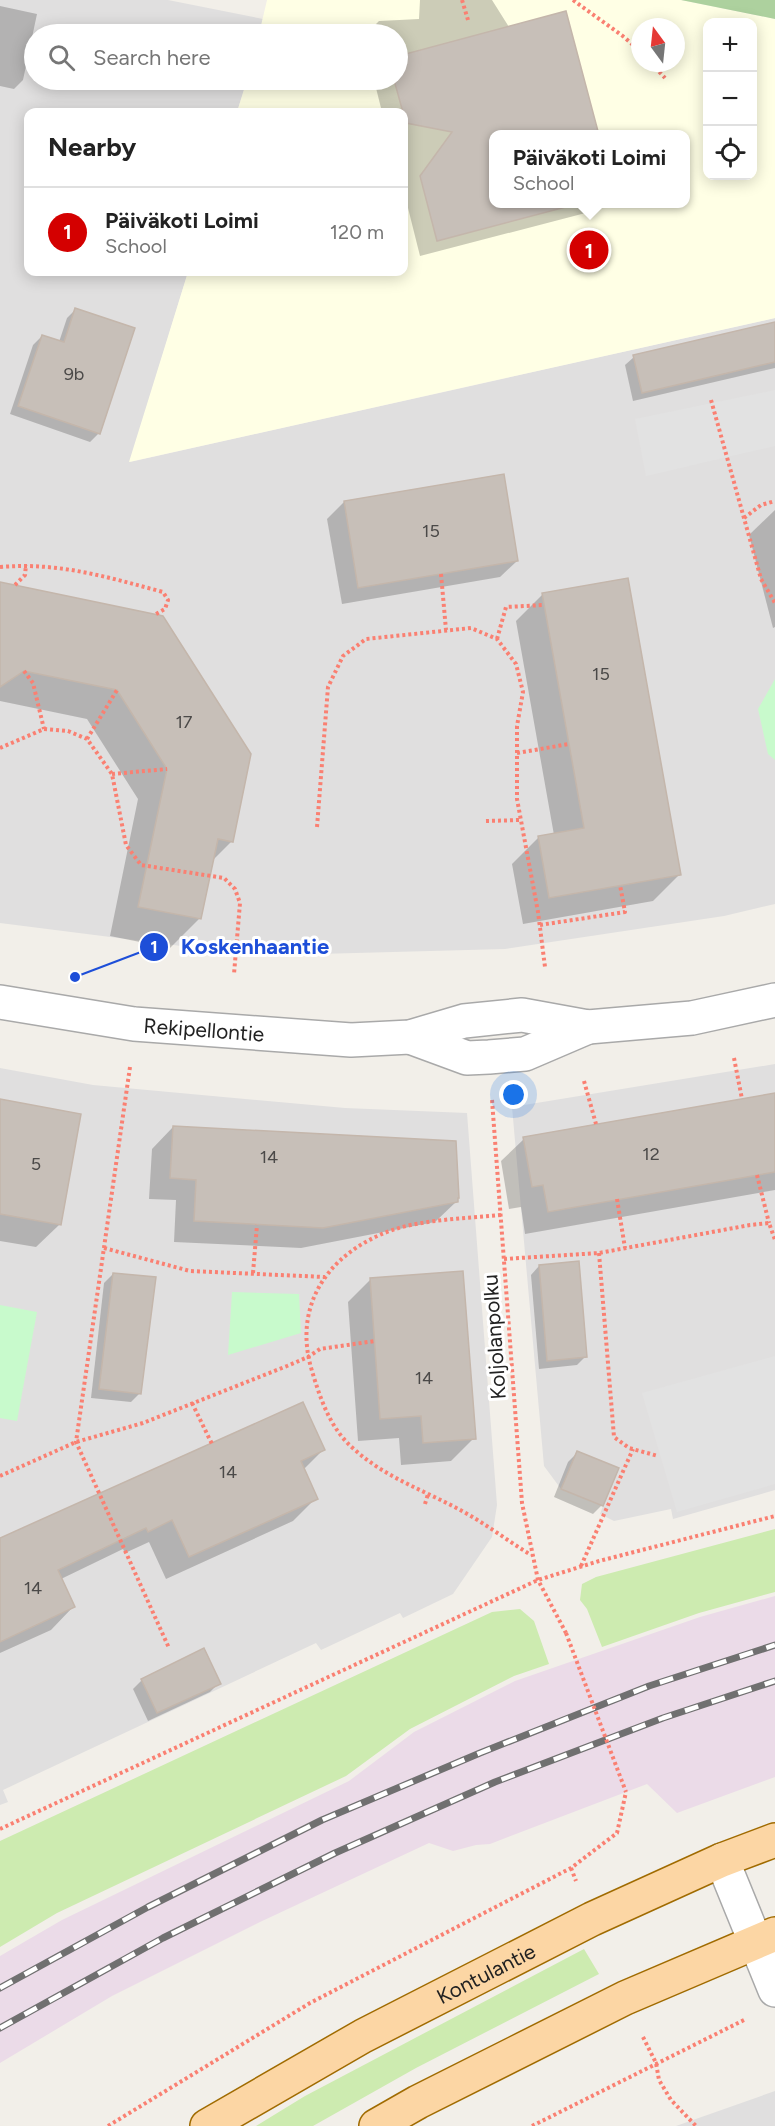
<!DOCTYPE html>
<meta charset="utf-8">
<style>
body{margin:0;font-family:Figtree,sans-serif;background:#f6f6f6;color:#222}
.controls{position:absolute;right:18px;top:18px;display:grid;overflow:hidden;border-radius:12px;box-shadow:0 3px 15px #0003}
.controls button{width:54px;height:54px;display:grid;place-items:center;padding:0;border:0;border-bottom:2px solid #e0e0e0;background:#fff;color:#222;font:30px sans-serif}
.compass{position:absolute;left:631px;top:18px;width:54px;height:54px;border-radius:50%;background:#fff;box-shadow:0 3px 15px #0003;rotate:345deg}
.you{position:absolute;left:514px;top:1095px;width:21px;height:21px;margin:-15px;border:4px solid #fff;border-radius:50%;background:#1a73e8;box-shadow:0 0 0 9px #1a73e833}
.badge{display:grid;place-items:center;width:39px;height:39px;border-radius:50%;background:#d40000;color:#fff;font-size:20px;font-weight:700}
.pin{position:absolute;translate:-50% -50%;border:3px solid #fff;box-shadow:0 2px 6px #0006}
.popup{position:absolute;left:489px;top:130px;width:201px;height:78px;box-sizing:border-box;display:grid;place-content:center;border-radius:12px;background:#fff;filter:drop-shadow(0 2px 4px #0005);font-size:20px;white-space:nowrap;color:#767676}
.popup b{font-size:22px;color:#222}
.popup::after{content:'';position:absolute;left:50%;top:100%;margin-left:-12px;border:12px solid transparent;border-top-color:#fff}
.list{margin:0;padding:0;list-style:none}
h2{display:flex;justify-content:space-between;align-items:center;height:78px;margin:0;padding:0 24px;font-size:26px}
h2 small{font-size:20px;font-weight:400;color:#767676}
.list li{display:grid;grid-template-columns:39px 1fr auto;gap:18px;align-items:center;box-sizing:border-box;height:90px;padding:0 24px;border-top:2px solid #e0e0e0}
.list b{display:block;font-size:22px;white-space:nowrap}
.list p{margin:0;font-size:20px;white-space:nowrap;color:#767676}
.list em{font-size:20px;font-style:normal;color:#767676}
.icon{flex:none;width:33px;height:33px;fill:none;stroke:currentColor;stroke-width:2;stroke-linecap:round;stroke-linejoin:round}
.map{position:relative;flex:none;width:775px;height:2126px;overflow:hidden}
.search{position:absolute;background:#fff;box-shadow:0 3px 15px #0003;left:24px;top:24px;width:384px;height:66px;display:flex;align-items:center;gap:15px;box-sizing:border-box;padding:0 21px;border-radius:33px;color:#767676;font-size:22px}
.panel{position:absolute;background:#fff;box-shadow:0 3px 15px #0003;left:24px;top:108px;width:384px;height:168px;border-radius:12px}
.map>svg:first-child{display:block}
</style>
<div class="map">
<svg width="775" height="2126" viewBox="0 0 775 2126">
<rect width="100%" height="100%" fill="#f2efe9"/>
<!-- residential -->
<g fill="#e0dfdf">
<polygon points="0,0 168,0 263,19 259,34 34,34 34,80 247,80 237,112 28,112 28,272 188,272 130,462 775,318 775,904 724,916 505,949 281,955 205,949 0,923"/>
<polygon points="775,1064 775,1490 673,1519 671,1509 614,1521 600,1514 603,1506 561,1489 544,1466 512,1107"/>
<polygon points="0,1068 93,1085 345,1108 467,1113 497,1505 492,1537 453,1594 403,1618 400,1613 321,1650 316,1643 3,1790 8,1802 0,1805"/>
<polygon points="775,2091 775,2126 676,2126"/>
</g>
<!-- industrial -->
<polygon fill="#ebdbe8" points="775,1596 775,1777 677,1813 647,1784 490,1844 476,1845 453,1851 429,1843 260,1922 112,1996 0,2063 0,1956 62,1920 349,1781 414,1732 515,1681 700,1617"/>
<!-- education -->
<path fill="#ffffe5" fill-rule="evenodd" d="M267 0H681L775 19V318L129 462 188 272H404V112H237L247 80H398V34H259ZM708 22H752V176H708ZM640 27H676V63H640ZM493 134H685V204H493Z"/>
<!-- grass -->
<g fill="#cdebb0">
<polygon points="775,1529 775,1592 699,1613 602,1647 587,1609 580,1600 582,1584 596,1577"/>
<polygon points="520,1609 534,1621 549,1664 514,1676 410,1729 346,1776 57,1913 0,1947 0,1841 492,1612"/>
<polygon points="584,1949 599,1974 416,2068 313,2126 256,2126 305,2096"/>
</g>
<!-- forest -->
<polygon fill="#add19e" points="681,0 775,0 775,19"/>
<!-- park -->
<g fill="#c8facc">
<polygon points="775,679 775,760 768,754 758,709"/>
<polygon points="232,1292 299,1294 301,1333 228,1355"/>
<polygon points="0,1305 37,1312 17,1421 0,1418"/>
</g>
<!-- parking -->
<g fill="#e2e2e2">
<polygon points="775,390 775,446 646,476 635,419"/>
<polygon points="775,1356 775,1484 677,1512 642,1393"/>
</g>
<!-- shadow -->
<g fill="#0003">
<polygon points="420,0 492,0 509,27 493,134 493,204 603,204 597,210 420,256 404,192 404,112 382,112 374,80 398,80 398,34 366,34 379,21 419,19"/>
<polygon points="0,6 37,14 23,80 14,89 0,86"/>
<polygon points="76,309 99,433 90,442 10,414 33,345 42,336 59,342 67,318"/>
<polygon points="775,324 775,368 633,401 625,365 634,357"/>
<polygon points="344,502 517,561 500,577 342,604 327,519"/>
<polygon points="775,510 775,627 773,628 749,535"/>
<polygon points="0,590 163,617 232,841 212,861 199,919 170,948 110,936 138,799 87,719 0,701"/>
<polygon points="543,594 680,874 653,901 523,924 512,864 539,837 554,835 516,621"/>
<polygon points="775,1094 775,1190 525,1234 521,1207 509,1209 501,1161 524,1139"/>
<polygon points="0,1101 59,1225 36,1247 0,1241"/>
<polygon points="173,1127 457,1201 435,1222 301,1248 174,1242 176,1200 149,1199 152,1149"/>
<polygon points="539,1266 586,1356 577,1365 539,1369 531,1275"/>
<polygon points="113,1274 140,1393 131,1402 91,1398 104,1283"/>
<polygon points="371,1279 474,1438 451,1461 401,1465 399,1438 358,1441 348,1302"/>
<polygon points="323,1450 303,1470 316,1498 293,1521 166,1579 149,1542 125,1553 123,1549 61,1579 73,1607 51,1630 0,1653 0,1541"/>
<polygon points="577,1453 602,1505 593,1514 554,1497 568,1462"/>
<polygon points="142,1680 219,1683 210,1692 148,1721 133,1689"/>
</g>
<!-- building -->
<g fill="#c7bfb8" stroke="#c4b6ab" stroke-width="1.5">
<polygon points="566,11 599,135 493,135 493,204 577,204 437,241 420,176 452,132 406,123 394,80 398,80 398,56"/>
<polygon points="75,308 135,328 100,434 18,406 42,335 64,342"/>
<polygon points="775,322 775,362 642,393 633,355"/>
<polygon points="504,474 518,561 358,588 344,501"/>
<polygon points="628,578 681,875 549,898 538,836 584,828 542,593"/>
<polygon points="0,582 163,616 251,754 233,842 218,839 201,919 138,907 167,769 117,690 24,671 0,687"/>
<polygon points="775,1093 775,1172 548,1212 543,1185 532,1187 523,1137"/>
<polygon points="0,1099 81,1114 61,1225 0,1214"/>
<polygon points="173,1126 456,1141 459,1198 458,1198 458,1202 323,1228 194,1221 196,1180 170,1178"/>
<polygon points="579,1261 587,1357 547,1361 539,1265"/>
<polygon points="463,1271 476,1439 423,1443 421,1416 380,1419 370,1278"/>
<polygon points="113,1273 156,1277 141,1394 99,1389"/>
<polygon points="303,1402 325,1450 301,1461 318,1499 189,1557 172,1520 148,1532 146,1528 58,1570 75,1607 0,1642 0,1538"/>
<polygon points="577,1451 619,1468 603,1506 561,1489"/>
<polygon points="204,1648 221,1684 157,1713 141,1679"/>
</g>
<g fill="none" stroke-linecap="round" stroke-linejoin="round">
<defs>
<polyline id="minor" points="722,1860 775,1990"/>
<g id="tertiary">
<path id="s1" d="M0 1002 134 1024 351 1040 410 1037 464 1021 522 1015 588 1027 692 1018 775 1000"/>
<polyline points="410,1037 467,1058 489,1057 525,1054 588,1027"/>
</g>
<g id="primary">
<path id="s2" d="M207 2126 363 2036 592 1919 722 1860 775 1840"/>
<polyline points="376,2126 418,2102 625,1998 775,1934"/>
</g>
</defs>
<!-- minor casing -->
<use href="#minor" stroke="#a9a9a9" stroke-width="36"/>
<!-- tertiary casing -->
<use href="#tertiary" stroke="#a9a9a9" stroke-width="36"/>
<!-- primary casing -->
<use href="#primary" stroke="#a06b00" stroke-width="36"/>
<!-- path -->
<g stroke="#fa8072" stroke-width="4" stroke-dasharray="3 3" stroke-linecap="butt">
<polyline points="462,0 468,20"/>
<polyline points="573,0 624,37 640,51"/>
<polyline points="651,63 665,78"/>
<polyline points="711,400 761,579 775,603"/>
<polyline points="744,518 761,505 775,501"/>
<path d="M0 567C59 562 107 577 163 592L168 600 165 609 156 614"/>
<polyline points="441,574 446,630"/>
<polyline points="15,585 25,575 26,565"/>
<polyline points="497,639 506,607 544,605"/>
<polyline points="24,671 33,683 44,729"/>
<polyline points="87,739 117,690"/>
<polyline points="0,748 44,729 68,731 87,739 112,774 126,845 141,865 224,878 235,889 240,903 234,974"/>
<polyline points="517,753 569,744"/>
<polyline points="112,774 167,769"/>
<polyline points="486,821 520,820"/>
<polyline points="317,827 328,687 343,656 366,639 471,628 497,639 516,664 523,692 517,726 517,799 538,912 545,967"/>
<polyline points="540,925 625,912 620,885"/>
<polyline points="734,1058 742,1099"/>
<polyline points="130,1067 76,1442 169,1648"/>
<polyline points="584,1081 596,1124"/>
<polyline points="492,1100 522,1503 538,1580 566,1633"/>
<polyline points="757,1175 769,1223"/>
<polyline points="617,1199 625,1248"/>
<path d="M501 1215C469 1218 437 1219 406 1226 336 1244 290 1299 312 1371 321 1401 331 1430 355 1450 386 1478 426 1491 462 1511 486 1524 508 1541 531 1555"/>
<polyline points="104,1248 190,1271 325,1277"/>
<polyline points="599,1253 614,1437 629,1448 658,1456"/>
<polyline points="504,1259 599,1253 750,1225 769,1223 775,1240"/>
<polyline points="253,1273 257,1225"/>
<polyline points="192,1403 212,1444"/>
<polyline points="0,1476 76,1442 143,1423 287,1366 308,1357 320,1349 375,1341"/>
<polyline points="425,1504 428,1494"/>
<polyline points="581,1566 633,1449"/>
<polyline points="0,1829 538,1580 599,1561 775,1516"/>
<polyline points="571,1868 576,1881"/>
<polyline points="643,2037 656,2063 659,2080 671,2100 696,2126"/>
<polyline points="108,2126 310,2003 571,1868 617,1833 626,1792"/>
<polyline points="532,2126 746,2019"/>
</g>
<!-- minor -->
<use href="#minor" stroke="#fff" stroke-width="33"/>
<!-- tertiary -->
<use href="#tertiary" stroke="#fff" stroke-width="33"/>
<!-- primary -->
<use href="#primary" stroke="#fcd6a4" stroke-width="33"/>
<defs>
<g id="rail">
<polyline points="0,1988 148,1907 322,1820 480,1753 649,1686 775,1645"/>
<polyline points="0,2028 163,1938 335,1853 495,1782 663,1718 775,1681"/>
</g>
</defs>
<!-- rail casing -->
<use href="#rail" stroke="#707070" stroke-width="7"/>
<!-- rail -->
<use href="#rail" stroke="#fff" stroke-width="4.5" stroke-dasharray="14" stroke-linecap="butt"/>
<!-- path-bridge -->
<polyline stroke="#fa8072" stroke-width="4" stroke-dasharray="3 3" stroke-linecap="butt" points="566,1633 626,1792"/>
</g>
<g text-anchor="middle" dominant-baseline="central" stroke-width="6" stroke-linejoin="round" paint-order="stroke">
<!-- number labels -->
<g font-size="18" fill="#4b4948">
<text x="74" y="374">9b</text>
<text x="431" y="531">15</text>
<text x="601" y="674">15</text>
<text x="184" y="722">17</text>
<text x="651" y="1154">12</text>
<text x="269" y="1157">14</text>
<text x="36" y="1164">5</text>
<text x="424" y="1378">14</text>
<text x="228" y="1472">14</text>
<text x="33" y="1588">14</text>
</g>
<!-- street labels -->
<g font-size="21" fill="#222" stroke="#fff">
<text stroke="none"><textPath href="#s1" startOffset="206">Rekipellontie</textPath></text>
<text transform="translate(494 1337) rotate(-94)">Koljolanpolku</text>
<text stroke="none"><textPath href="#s2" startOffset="318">Kontulantie</textPath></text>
</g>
</g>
<!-- callouts -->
<path fill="none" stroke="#1d4ed8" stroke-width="2" d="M75 977L154 947"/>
<g fill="#1d4ed8" stroke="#fff" stroke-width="2">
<circle cx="75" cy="977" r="6"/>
<circle cx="154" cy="947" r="15"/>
</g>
<g font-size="18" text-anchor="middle" font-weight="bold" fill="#fff">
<text x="154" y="953">1</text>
</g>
<g font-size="22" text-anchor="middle" font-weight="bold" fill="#1d4ed8" stroke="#fff" stroke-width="6" stroke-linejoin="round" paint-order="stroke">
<text x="255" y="954">Koskenhaantie</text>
</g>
</svg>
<div class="controls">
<button>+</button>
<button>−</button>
<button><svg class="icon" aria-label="locate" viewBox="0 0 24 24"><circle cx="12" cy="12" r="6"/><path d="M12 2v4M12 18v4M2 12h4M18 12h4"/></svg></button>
</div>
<svg class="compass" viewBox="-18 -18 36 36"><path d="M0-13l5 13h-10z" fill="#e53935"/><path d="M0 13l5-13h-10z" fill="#767676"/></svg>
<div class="you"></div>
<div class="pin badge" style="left:589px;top:250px">1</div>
<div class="popup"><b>Päiväkoti Loimi</b>School</div>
<div class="search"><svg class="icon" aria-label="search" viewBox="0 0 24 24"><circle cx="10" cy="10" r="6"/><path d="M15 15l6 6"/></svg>Search here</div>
<section class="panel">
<h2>Nearby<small></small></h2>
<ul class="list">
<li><span class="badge">1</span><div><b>Päiväkoti Loimi</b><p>School</p></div><em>120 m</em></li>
</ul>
</section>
</div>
